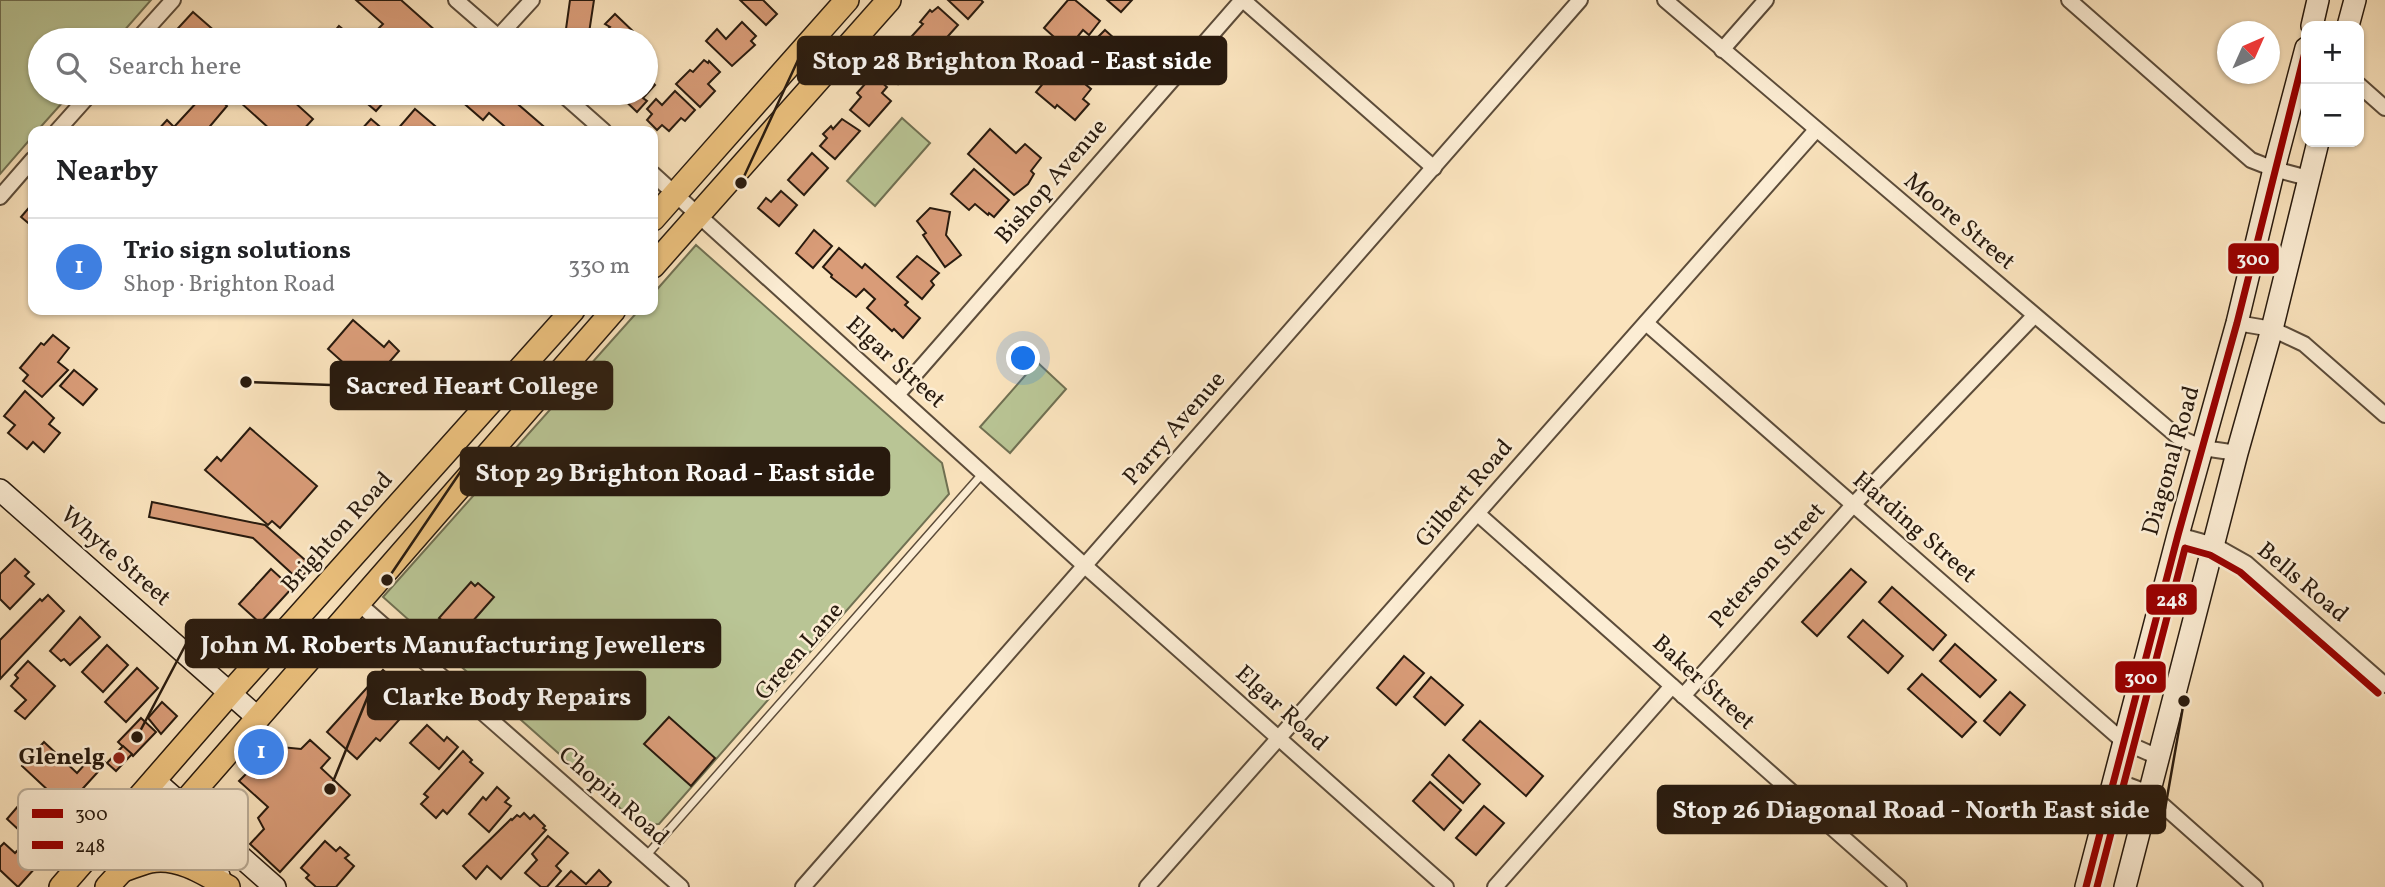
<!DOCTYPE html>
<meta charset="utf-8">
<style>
body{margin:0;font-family:Vollkorn,serif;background:#f6f6f6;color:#202124}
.controls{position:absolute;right:21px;top:21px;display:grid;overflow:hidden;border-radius:14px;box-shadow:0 2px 5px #0004}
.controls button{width:63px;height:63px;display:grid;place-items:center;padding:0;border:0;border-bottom:2px solid #e0e0e0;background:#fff;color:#202124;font:35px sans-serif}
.compass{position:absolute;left:2217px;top:21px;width:63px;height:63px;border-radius:50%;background:#fff;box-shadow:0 2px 5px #0004;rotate:45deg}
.you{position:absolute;left:1024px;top:359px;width:24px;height:24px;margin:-18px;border:5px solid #fff;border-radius:50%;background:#1a73e8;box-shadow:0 0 0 10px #1a73e833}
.badge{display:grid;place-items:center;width:46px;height:46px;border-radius:50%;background:#1a73e8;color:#fff;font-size:23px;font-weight:700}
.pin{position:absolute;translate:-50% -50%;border:4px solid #fff;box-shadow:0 2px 7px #0006}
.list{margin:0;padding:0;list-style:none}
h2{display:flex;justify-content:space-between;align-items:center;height:91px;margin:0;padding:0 28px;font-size:30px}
h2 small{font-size:23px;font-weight:400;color:#757577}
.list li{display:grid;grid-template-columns:46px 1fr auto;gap:21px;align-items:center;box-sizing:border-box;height:98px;padding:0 28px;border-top:2px solid #e0e0e0}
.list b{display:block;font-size:26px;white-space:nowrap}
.list p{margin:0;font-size:23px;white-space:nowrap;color:#757577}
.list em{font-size:23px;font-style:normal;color:#757577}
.icon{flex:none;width:38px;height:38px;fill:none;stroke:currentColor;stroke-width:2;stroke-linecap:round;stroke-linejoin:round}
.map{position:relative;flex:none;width:2385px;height:887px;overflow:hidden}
.search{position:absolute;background:#fff;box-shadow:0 2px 5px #0004;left:28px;top:28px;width:630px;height:77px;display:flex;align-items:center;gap:18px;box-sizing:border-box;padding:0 24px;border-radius:38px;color:#757577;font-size:26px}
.panel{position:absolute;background:#fff;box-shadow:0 2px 5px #0004;left:28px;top:126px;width:630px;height:189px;border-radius:14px}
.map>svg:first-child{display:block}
</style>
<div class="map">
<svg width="2385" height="887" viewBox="0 0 2385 887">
<rect width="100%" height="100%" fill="#fae3bd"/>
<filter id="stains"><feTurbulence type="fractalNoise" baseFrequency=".00286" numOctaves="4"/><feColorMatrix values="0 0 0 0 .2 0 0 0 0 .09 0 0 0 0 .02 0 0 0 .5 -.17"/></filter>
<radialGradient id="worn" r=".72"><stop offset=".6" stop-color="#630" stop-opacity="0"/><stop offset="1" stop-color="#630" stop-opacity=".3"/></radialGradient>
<!-- green -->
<g fill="#b9c595" stroke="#707052" stroke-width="2">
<polygon points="0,0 151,0 116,40 40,40 40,93 71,93 37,131 33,131 33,136 0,174"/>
<polygon points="902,118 930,143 875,206 847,181"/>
<polygon points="696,245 942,463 949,494 659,824 639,825 383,597 639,310 653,310 653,294"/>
<polygon points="1037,362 1066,389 1010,453 980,427"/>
</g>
<!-- building -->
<g fill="#d99c78" stroke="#281a0e" stroke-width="2">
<polygon points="356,0 401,0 446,40 393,40 379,28 383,24"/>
<polygon points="570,0 594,0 589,33 566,29"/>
<polygon points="740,0 763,0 777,14 766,25"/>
<polygon points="948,0 981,0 983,2 968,19"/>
<polygon points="1068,0 1075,0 1100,21 1089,35 1083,30 1070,46 1065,42 1063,45 1044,28"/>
<polygon points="1107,0 1132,0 1121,12"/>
<polygon points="938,7 958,25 932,54 912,36 923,24 920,22 930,10 932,12"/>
<polygon points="193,12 225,40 172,40 169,38"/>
<polygon points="615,14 639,37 636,40 597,40 610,27 605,24"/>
<polygon points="742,22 756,36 751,41 755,45 732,66 706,41 717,29 726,39"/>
<polygon points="339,26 356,40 327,40"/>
<polygon points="1105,30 1136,58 1120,76 1118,74 1111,82 1092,65 1098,58 1087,48"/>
<polygon points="902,44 911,52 914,49 923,57 898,84 880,68"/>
<polygon points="704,60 708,63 709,61 720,72 708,84 715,91 700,107 676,84 690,70 693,72"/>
<polygon points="1054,70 1068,82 1074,75 1091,89 1083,99 1089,104 1075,120 1057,105 1055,108 1036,92"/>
<polygon points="873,75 887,87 882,93 891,101 869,126 850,110 861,97 857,93"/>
<polygon points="646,76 655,85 643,98 647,101 637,112 617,93 646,93"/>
<polygon points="675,91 695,110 685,121 681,118 669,131 662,125 657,130 647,120 652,114 647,109 656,99 662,105"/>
<polygon points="175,93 213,93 227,106 206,131 157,131 167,120 174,127 197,102 186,93 181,98"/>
<polygon points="230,93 298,93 292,100 313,119 302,131 272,131"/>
<polygon points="355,93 392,93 376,111"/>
<polygon points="452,93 505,93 549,131 510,131 489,113 483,120"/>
<polygon points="415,109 441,131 396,131"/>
<polygon points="371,119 385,131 360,131"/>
<polygon points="842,119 860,131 835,159 820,146 827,138 823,134 831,126 833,129"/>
<polygon points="990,129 1016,153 1025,144 1041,158 1031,171 1034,174 1028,184 1014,195 968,154"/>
<polygon points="812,153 828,168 804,195 788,180"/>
<polygon points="974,169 1009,200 994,217 989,213 988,215 975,204 969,210 951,194"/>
<polygon points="781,191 797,205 779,226 758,208 766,198 771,202"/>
<polygon points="33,203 33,227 21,217"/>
<polygon points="930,208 950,212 946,235 961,255 945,267 923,235 926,233 917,221"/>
<polygon points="814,230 832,246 813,268 796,253"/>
<polygon points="839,248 862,268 865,264 908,302 905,305 920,318 903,338 894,329 892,331 867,308 875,299 864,289 856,297 831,277 832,275 823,267"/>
<polygon points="917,256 939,273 931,281 934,285 922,299 897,277"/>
<polygon points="353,320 384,347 389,341 399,351 363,392 352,382 357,375 328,349"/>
<polygon points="53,335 69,348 58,362 68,370 42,397 23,381 28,375 20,368 41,343 44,345"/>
<polygon points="74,370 97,389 83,405 60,386"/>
<polygon points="25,391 54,418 49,424 60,433 44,452 33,442 27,449 8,433 15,425 4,416"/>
<polygon points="250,428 317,486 280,528 272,521 268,525 205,470 217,457 221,461"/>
<polygon points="152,502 265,525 312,566 299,580 253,538 149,517"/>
<polygon points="15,559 29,572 25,576 34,584 10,609 0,599 0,574"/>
<polygon points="271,569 292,588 260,623 239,604"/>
<polygon points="1851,569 1866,582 1817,636 1802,622"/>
<polygon points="471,582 475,586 478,583 494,597 457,639 440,624 443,621 439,618"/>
<polygon points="1892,587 1946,635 1933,650 1879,602"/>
<polygon points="48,595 64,611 0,679 0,640 40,599 42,601"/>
<polygon points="80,617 100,637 70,665 64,659 61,661 50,651"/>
<polygon points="1863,620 1903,656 1888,673 1848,637"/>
<polygon points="1955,644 1996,680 1980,697 1940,661"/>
<polygon points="107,645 128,665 103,692 82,672"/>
<polygon points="1404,656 1424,673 1396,705 1377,688"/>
<polygon points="28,661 55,686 25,719 15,711 26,700 11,686 18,678 15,675"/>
<polygon points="137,668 158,688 126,722 105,702"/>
<polygon points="383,670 417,700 380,741 376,738 357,759 327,732"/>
<polygon points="1922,674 1976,722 1962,737 1908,689"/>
<polygon points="1431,677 1463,705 1445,725 1414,697"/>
<polygon points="2010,692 2025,705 2000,735 1984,721"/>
<polygon points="162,702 177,716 161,734 148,718"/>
<polygon points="669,717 715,758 691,786 644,744"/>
<polygon points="141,718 156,732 133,756 118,742"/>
<polygon points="1480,721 1543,776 1526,796 1463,740"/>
<polygon points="427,725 444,741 447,737 458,747 439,769 410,743"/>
<polygon points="263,739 276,752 281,747 301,749 310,740 330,758 321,768 350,795 280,872 250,844 264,829 258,818 268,807 239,781 252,768 243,760"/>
<polygon points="44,742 77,773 95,753 106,763 66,807 22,766"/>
<polygon points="123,746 132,754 116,771 107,763"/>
<polygon points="463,751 472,760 470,762 483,773 447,814 443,810 436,818 421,804 428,797 424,794"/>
<polygon points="1449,755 1480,784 1463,803 1432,775"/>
<polygon points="1430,782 1461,810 1444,830 1413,801"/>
<polygon points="497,787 509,798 505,802 511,806 489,832 469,814 483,797 486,800"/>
<polygon points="25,798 67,837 48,857 7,819"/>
<polygon points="1484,806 1504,823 1476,855 1456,838"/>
<polygon points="524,813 530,819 534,815 545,826 543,828 546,830 501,879 487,866 476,879 463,866 511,819 512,820 517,815 520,817"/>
<polygon points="548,836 568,853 556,866 561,871 547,887 541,887 525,873 537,860 532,854"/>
<polygon points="325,841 336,851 340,847 349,855 345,858 354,866 336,887 316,887 306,878 309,875 301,868"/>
<polygon points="4,843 15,853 18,850 36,867 18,887 0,870 0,847"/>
<polygon points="599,870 611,882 607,887 556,887 571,871 586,884"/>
</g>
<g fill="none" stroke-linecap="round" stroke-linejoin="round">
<defs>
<polyline id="lane" points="646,856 983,473"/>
<g id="street">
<polyline points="456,0 502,40"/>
<polyline points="1243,0 1434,168"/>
<polyline points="1665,0 2178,437 2203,448 2237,453"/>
<polyline points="2069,0 2251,160 2274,169 2308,178"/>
<polyline points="498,37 532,0"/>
<polyline points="137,40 173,0"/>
<polyline points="1722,50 1766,0"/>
<polyline points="2359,85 2385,108"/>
<polyline points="561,93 604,131"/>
<polyline points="57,131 91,93"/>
<polyline points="653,174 1085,566 1446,887"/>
<polyline points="0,197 33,159"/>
<polyline points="1646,323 2124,742 2158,757"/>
<polyline points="2237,323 2272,329 2304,344 2385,415"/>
<polyline points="897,395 1242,0"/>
<polyline points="1478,514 1899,887"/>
<polyline points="2178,535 2214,545 2246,563 2385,685"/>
<polyline points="357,602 681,887"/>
<polyline points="1683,696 1853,505 2034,316"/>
<polyline points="2114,780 2149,793 2255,887"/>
<polyline points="803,887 1580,0"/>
<polyline points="1147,887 1816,130"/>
<polyline points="1495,887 1672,686"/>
</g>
<g id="secondary">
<polyline points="2312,26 2318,0"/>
<polyline points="2348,26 2355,0"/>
<polyline points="0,490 258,718"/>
<polyline points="155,781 275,887"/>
<polyline points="137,802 219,876"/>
<polyline points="2086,887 2178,535 2237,323 2274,169 2306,48"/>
<polyline points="2125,887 2237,453 2272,329 2318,142"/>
</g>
<g id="primary">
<polyline points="653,219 847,0"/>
<polyline points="653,266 889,0"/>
<path d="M123 870C132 867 141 863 150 861 177 855 206 874 228 887"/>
<polyline points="61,887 230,693 573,310"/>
<polyline points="107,887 182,805 614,310"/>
</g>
</defs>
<!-- lane casing -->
<use href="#lane" stroke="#5c4c3a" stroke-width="10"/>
<!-- street casing -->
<use href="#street" stroke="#5c4c3a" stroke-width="18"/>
<!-- secondary casing -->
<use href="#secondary" stroke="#281a0e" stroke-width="24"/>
<!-- primary casing -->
<use href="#primary" stroke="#281a0e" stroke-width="26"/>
<!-- lane -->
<use href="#lane" stroke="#fcedd4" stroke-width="7"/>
<!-- street -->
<use href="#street" stroke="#fcedd4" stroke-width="14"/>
<!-- secondary -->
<use href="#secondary" stroke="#fcedd4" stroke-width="21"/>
<!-- primary -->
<use href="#primary" stroke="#edc27e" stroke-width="23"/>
<defs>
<polyline id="bus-1" points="2086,887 2178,535 2237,323 2306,48"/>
<polyline id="bus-2" points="2097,887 2185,548 2210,555 2240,572 2378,693"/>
</defs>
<!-- bus-1 casing -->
<use href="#bus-1" stroke="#fcedd4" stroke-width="12"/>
<!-- bus-2 casing -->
<use href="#bus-2" stroke="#fcedd4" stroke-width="12"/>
<!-- bus-1 -->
<use href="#bus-1" stroke="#900" stroke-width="7"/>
<!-- bus-2 -->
<use href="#bus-2" stroke="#900" stroke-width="7"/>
</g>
<!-- markers -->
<circle fill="#8f2418" stroke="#fcedd4" stroke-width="2.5" cx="119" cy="758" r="7"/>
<g text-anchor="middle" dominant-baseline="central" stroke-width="5" stroke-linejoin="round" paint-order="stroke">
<!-- street labels -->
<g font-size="24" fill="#281a0e" stroke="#fcedd4">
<text transform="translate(1052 182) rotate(-49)">Bishop Avenue</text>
<text transform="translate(1959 222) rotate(40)">Moore Street</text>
<text transform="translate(895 363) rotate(42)">Elgar Street</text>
<text transform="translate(1175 429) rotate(-49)">Parry Avenue</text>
<text transform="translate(2172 461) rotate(-74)">Diagonal Road</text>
<text transform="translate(1465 494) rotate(-49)">Gilbert Road</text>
<text transform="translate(1914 528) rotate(41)">Harding Street</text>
<text transform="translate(338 533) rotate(-48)">Brighton Road</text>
<text transform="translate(115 557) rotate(41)">Whyte Street</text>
<text transform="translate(1768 566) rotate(-48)">Peterson Street</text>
<text transform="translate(2302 583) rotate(40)">Bells Road</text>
<text transform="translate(800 652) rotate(-49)">Green Lane</text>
<text transform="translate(1703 683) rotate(42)">Baker Street</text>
<text transform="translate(1281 709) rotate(42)">Elgar Road</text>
<text transform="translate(613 797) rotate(41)">Chopin Road</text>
</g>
<!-- poi labels -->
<g font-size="24" font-weight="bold" fill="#281a0e" stroke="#fcedd4" text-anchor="end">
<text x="105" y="758">Glenelg</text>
</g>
</g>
<!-- legend -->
<rect x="18" y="789" width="230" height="81" rx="10" fill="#fcedd4" stroke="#bcae99" stroke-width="2"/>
<rect x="32" y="809" width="31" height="9" fill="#900"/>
<rect x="32" y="841" width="31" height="8" fill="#900"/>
<g font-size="19" fill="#281a0e">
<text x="75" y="820">300</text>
<text x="75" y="852">248</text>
</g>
<!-- callouts -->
<path fill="none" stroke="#281a0e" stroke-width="2.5" d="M741 183L798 60M246 382L331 385M387 580L461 471M137 737L186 644M330 789L368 696M2184 701L2165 809"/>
<g fill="#281a0e" stroke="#fcedd4" stroke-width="2.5">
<circle cx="741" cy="183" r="7"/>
<circle cx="246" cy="382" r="7"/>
<circle cx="387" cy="580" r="7"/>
<circle cx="137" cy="737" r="7"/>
<circle cx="330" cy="789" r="7"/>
<circle cx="2184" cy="701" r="7"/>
</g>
<g fill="#281a0e" stroke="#281a0e" stroke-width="2.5">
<rect x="798" y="37" width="428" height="47" rx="7"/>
<rect x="331" y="362" width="281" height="47" rx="7"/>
<rect x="461" y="448" width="428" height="47" rx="7"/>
<rect x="186" y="620" width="534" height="47" rx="7"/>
<rect x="368" y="672" width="277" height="47" rx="7"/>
<rect x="1658" y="786" width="507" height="47" rx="7"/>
</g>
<g font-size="26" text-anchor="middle" font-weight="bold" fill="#fff">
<text x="1012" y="69">Stop 28 Brighton Road - East side</text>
<text x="472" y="394">Sacred Heart College</text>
<text x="675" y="481">Stop 29 Brighton Road - East side</text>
<text x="453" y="653">John M. Roberts Manufacturing Jewellers</text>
<text x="507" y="705">Clarke Body Repairs</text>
<text x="1911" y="818">Stop 26 Diagonal Road - North East side</text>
</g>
<g stroke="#fcedd4" stroke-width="2.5">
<rect x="2227" y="242" width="53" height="33" rx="7" fill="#900"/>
<rect x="2145" y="583" width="53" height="33" rx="7" fill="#900"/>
<rect x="2114" y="660" width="53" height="34" rx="7" fill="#900"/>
</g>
<g font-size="19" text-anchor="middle" font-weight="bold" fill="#fff">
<text x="2253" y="265">300</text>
<text x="2172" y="606">248</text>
<text x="2141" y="684">300</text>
</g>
<rect width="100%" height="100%" filter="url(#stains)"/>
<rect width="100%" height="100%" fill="url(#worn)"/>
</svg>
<div class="controls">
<button>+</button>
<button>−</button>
</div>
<svg class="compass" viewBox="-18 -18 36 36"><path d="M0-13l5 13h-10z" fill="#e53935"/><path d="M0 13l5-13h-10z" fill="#757577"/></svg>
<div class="you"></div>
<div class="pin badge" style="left:261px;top:752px;background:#3f7fe0">1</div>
<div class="search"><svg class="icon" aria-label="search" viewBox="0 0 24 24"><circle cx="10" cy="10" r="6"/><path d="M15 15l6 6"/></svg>Search here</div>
<section class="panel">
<h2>Nearby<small></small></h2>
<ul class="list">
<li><span class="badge" style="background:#3f7fe0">1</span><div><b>Trio sign solutions</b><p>Shop · Brighton Road</p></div><em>330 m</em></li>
</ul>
</section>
</div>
